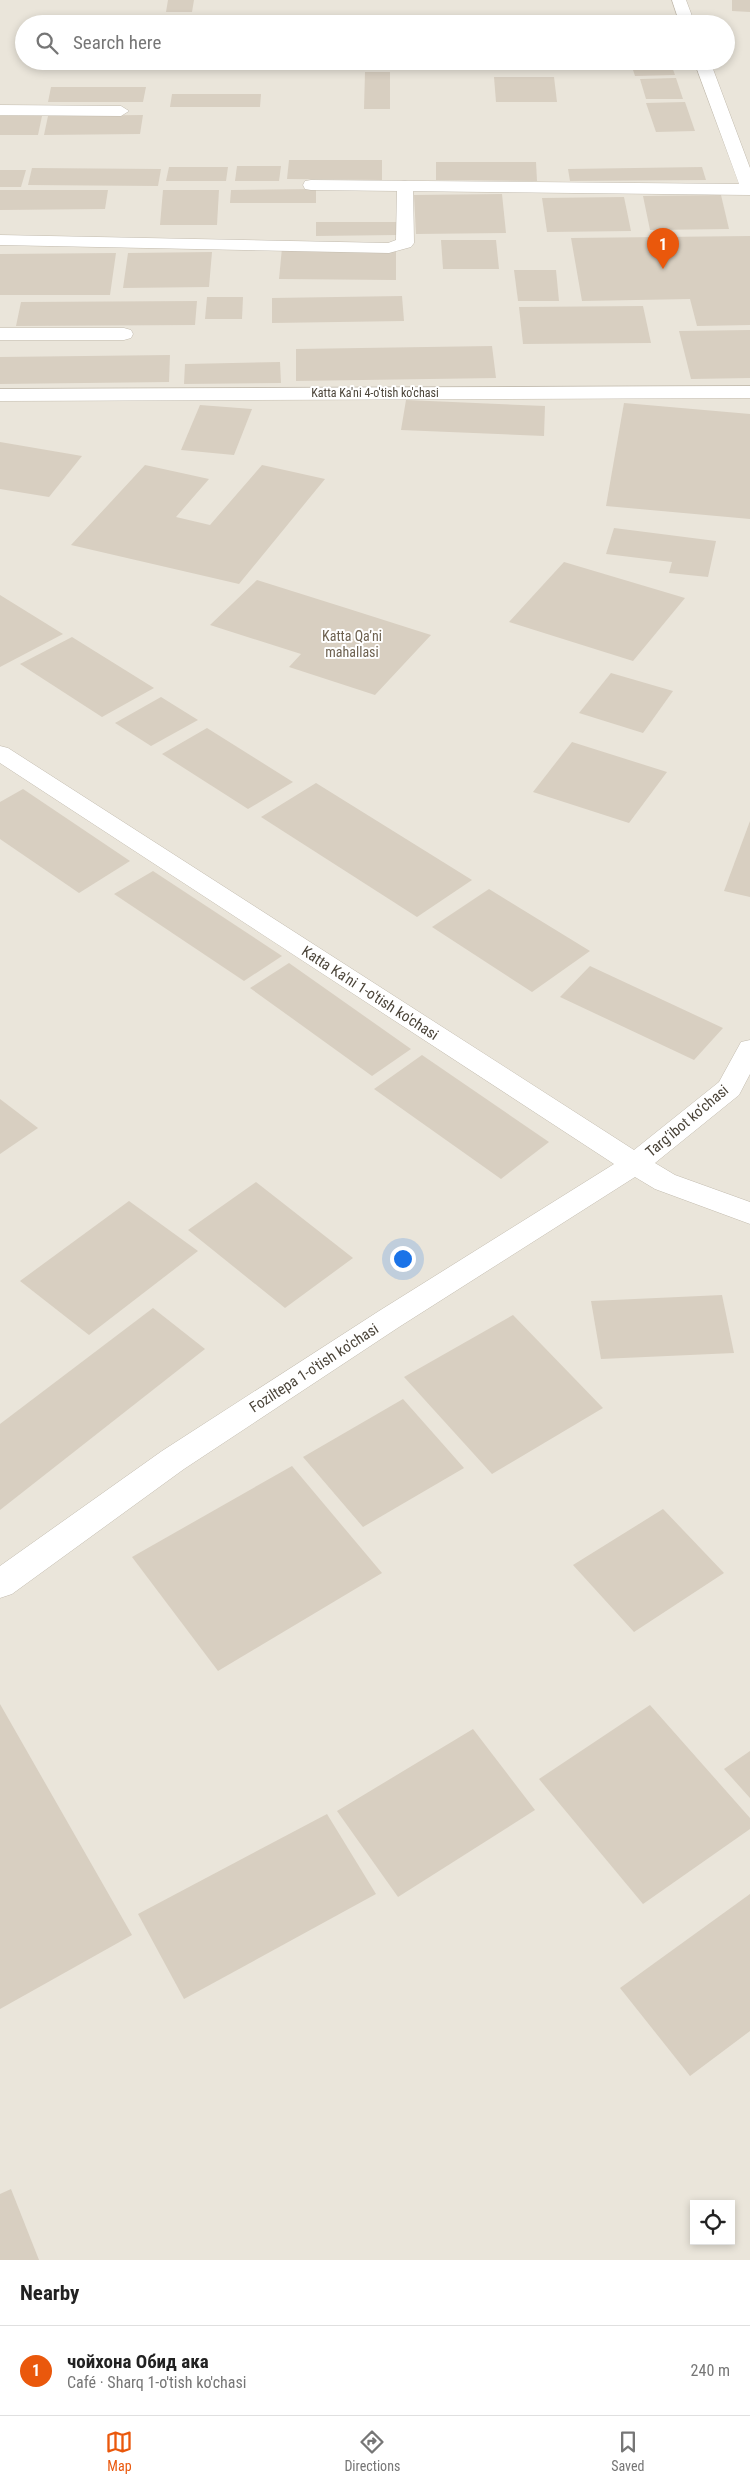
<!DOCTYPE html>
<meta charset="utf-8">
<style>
body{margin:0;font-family:"Roboto Condensed",sans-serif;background:#f2f2f2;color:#222}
.controls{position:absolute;right:15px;bottom:15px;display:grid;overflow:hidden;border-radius:0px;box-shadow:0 2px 8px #0003}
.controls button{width:45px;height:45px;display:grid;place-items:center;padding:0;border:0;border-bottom:1px solid #e0e0e0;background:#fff;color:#222;font:25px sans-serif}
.you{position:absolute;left:402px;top:1258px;width:18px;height:18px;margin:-12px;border:4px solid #fff;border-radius:50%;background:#1a73e8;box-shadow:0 0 0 8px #1a73e833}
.badge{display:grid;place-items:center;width:32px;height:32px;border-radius:50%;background:#ea580c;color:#fff;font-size:16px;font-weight:700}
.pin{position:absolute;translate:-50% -41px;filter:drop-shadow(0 1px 2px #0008)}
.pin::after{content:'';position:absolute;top:26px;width:18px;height:15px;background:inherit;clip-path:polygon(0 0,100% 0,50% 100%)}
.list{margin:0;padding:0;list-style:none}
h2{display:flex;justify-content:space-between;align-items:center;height:65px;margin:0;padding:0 20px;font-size:21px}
h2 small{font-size:16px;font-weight:400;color:#767676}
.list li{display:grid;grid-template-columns:32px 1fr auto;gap:15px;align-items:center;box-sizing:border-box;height:90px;padding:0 20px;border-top:1px solid #e0e0e0}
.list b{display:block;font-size:19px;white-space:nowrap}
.list p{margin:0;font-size:16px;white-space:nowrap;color:#767676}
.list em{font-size:16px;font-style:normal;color:#767676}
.icon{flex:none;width:28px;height:28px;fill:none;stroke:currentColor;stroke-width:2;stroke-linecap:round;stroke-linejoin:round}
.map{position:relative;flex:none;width:750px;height:2260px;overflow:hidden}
.search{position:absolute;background:#fff;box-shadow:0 2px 8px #0003;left:15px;right:15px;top:15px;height:55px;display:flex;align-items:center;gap:12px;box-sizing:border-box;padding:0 18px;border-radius:28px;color:#767676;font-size:19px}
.sheet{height:155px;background:#fff}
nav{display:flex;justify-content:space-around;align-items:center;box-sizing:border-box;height:70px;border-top:1px solid #e0e0e0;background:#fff;font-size:14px;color:#767676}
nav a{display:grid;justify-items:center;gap:2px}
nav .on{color:#ea580c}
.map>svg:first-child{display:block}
</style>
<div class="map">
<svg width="750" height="2260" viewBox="0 0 750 2260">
<rect width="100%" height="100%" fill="#f6f3ec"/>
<!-- residential -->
<path fill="#eae5da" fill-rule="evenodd" d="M0 0H750V2260H0ZM24 24H726V61H24ZM694 2204H731V2241H694Z"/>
<!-- building -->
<g fill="#d8cfc1">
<polygon points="168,0 194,0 192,12 166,12"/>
<polygon points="732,0 750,0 750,12 732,11"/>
<polygon points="268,16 333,16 332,24 267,24"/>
<polygon points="389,17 489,19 489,24 388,24"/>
<polygon points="651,17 653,24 596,24 594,18"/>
<polygon points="570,19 571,24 499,24 498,20"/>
<rect x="327" y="61" width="61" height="7"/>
<polygon points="630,61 670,61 675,75 635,76"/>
<polygon points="365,72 390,72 390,109 364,109"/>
<polygon points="494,77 554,77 557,102 496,102"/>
<polygon points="676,78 683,99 646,99 640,79"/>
<polygon points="51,87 146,87 143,102 48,102"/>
<polygon points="172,94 261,94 260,107 170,107"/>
<polygon points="685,102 695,131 656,132 646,103"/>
<polygon points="143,115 140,134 44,135 48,116"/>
<polygon points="0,116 42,116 38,135 0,135"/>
<polygon points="289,160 382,160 382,180 287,179"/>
<polygon points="436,162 536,162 537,181 436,180"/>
<polygon points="237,166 281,166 279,181 235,181"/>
<polygon points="169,167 228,167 226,181 166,181"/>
<polygon points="702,167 706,180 570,181 568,169"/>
<polygon points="32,168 161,169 158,186 28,185"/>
<polygon points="0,170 26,170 21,187 0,187"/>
<polygon points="316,189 316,203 230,203 231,190"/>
<polygon points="0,190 108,190 105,209 0,210"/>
<polygon points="163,190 219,190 217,225 160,225"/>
<polygon points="502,194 506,233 416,234 414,195"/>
<polygon points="721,195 729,229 650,230 643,196"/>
<polygon points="624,197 631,231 547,232 542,198"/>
<polygon points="316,222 397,222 397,235 316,236"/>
<polygon points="750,236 750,325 697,326 690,299 582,301 571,238"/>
<polygon points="441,240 496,240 499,269 443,269"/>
<polygon points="282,248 396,249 396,280 279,279"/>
<polygon points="212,252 209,287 123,288 128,253"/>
<polygon points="116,253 110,295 0,295 0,254"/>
<polygon points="514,270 556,270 559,301 518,301"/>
<polygon points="402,296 404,321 272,323 272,298"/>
<polygon points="207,297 243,297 242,319 205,319"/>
<polygon points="197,301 195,325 16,326 21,302"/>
<polygon points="643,306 651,343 523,344 519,307"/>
<polygon points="750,330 750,378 691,379 679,331"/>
<polygon points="492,346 496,378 296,381 296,349"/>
<polygon points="170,355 169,382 0,384 0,357"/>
<polygon points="280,362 281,383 184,384 185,364"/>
<polygon points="406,400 545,406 544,436 401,430"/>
<polygon points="624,403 750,414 750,519 606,506"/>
<polygon points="200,405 252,409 234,455 181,450"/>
<polygon points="0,442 82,456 49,497 0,489"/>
<polygon points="145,465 209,479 176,517 210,525 262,465 325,479 239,584 71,545"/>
<polygon points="614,528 716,541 708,577 669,573 672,562 606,554"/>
<polygon points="564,562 685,598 633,661 509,622"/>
<polygon points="257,580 346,608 431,635 375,695 289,667 301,654 210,625"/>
<polygon points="0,595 63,634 0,667"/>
<polygon points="72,637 154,688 102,717 20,664"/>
<polygon points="611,673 673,691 643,733 579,713"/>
<polygon points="161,697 198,720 151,746 115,723"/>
<polygon points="207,728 293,782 248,809 162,754"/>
<polygon points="572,742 667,772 629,823 533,792"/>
<polygon points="316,783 472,880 417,917 261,817"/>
<polygon points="23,789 130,861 79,893 0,839 0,802"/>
<polygon points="750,821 750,897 724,891"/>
<polygon points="153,871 282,956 244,981 114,894"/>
<polygon points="489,889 590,951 532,992 432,927"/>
<polygon points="289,963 411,1049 372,1076 250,988"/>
<polygon points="590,966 723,1028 694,1060 560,997"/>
<polygon points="422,1055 549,1142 501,1179 374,1089"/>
<polygon points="0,1099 38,1128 0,1154"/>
<polygon points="256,1182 353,1258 285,1308 188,1230"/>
<polygon points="129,1201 198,1251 89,1335 20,1281"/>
<polygon points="722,1295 734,1353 601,1359 591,1301"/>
<polygon points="153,1308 205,1349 0,1510 0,1424"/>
<polygon points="513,1315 603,1408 492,1474 404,1377"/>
<polygon points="403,1399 464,1468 363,1527 303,1457"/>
<polygon points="292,1466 382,1573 218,1671 132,1557"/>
<polygon points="663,1509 724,1573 634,1632 573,1565"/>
<polygon points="0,1704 132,1935 0,2009"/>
<polygon points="650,1705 750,1818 750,1829 643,1904 539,1779"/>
<polygon points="473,1729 535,1810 398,1897 337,1811"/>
<polygon points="750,1751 750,1798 724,1769"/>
<polygon points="327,1814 376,1894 184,1999 138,1914"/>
<polygon points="750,1894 750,2031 690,2076 620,1988"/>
<polygon points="11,2189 39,2260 0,2260 0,2194"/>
</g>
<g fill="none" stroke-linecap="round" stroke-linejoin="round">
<defs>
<g id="service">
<polygon points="405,181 411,182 413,186 414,243 411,247 389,253 0,245 0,235 388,243 396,240 397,186 399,182"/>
<polygon points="0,328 124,328 131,330 133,334 131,338 124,340 0,340"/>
</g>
<g id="minor">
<polygon points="672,0 686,0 695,24 680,24"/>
<polygon points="694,61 710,61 750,168 750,195 311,190 305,189 303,185 305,181 311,180 739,184"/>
<polygon points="0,105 121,106 129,111 121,116 0,115"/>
<polygon points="750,386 750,398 0,401 0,389"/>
<polygon points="0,746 8,748 634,1150 719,1082 741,1042 750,1040 750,1074 739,1095 655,1163 675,1175 750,1202 750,1224 655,1189 635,1177 399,1327 184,1469 12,1594 0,1598 0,1566 162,1451 379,1311 614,1164 0,763"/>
</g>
</defs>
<!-- service casing -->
<use href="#service" stroke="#c2bbae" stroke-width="1"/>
<!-- minor casing -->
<use href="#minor" stroke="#c2bbae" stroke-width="1"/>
<!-- service -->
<use href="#service" fill="#fff" fill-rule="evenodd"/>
<!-- minor -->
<use href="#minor" fill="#fff" fill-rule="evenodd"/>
</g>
<g text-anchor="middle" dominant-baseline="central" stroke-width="4" stroke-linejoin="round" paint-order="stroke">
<!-- far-street labels -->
<g font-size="12" fill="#4b4439" stroke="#fff">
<text x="375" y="393">Katta Ka'ni 4-o'tish ko'chasi</text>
</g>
<!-- far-neighbourhood labels -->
<g font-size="14" fill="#6e6250" stroke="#fff">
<text x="352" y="636">Katta Qaʼni<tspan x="352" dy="16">mahallasi</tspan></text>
</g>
<!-- street labels -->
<g font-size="15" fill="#4b4439" stroke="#fff">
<text transform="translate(370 993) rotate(33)">Katta Ka'ni 1-o'tish ko'chasi</text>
<text transform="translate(687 1121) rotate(-40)">Targ‘ibot ko‘chasi</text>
<text transform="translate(314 1368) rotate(-33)">Foziltepa 1-o'tish ko'chasi</text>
</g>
</g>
</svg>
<div class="controls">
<button><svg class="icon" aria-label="locate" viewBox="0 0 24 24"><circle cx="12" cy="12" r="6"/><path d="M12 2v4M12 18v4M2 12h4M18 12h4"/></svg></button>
</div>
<div class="you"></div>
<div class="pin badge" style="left:663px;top:269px">1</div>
<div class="search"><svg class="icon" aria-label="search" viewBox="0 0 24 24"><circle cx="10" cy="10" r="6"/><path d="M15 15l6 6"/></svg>Search here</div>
</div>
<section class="sheet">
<h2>Nearby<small></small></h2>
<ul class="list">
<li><span class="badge">1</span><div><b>чойхона Обид ака</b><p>Café · Sharq 1-o'tish ko'chasi</p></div><em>240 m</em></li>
</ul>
</section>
<nav>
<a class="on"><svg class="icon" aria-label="map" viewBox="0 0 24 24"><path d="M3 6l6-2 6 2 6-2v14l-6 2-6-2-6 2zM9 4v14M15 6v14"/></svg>Map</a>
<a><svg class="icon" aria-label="directions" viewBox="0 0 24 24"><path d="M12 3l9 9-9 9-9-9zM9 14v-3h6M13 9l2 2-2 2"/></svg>Directions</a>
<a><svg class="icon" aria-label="saved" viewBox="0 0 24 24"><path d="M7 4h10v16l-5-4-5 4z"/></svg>Saved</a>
</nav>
